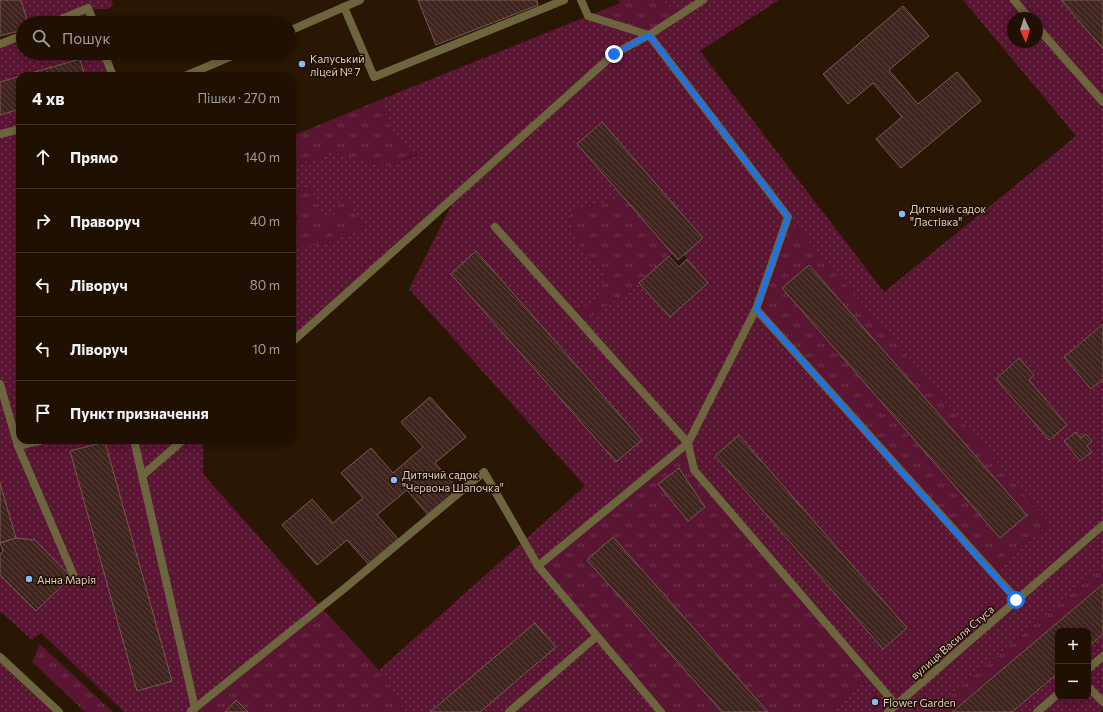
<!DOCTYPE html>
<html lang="uk">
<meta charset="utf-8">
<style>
body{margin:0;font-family:Commissioner,sans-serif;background:#2c1e11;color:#f1f3f6}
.controls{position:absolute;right:12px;bottom:12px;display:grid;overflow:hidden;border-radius:8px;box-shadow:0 2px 6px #0003}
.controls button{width:36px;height:36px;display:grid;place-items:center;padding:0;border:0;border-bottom:1px solid #3c3024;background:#1f1002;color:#f1f3f6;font:20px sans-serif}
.compass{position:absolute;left:1007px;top:12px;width:36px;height:36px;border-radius:50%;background:#1f1002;box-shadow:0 2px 6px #0003;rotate:176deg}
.stop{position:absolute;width:12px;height:12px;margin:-9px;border:3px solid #1a73e8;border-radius:50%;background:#fff}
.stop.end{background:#1a73e8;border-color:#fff;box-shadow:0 1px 4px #0008}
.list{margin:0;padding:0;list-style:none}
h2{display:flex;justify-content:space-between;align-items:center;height:52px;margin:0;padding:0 16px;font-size:17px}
h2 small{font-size:13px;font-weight:400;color:#a19d99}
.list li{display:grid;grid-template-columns:26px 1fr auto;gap:12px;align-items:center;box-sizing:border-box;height:64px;padding:0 16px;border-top:1px solid #3c3024}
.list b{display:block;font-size:15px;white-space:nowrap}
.list em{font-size:13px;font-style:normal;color:#a19d99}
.icon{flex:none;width:22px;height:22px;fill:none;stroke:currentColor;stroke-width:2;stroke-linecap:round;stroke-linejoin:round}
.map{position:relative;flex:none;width:1103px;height:712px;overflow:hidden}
.search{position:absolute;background:#1f1002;box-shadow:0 2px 6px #0003;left:16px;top:16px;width:280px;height:44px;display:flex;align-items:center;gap:10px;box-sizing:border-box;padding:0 14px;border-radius:22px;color:#a19d99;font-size:15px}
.panel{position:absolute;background:#1f1002;box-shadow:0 2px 6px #0003;left:16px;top:72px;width:280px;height:372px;border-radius:12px}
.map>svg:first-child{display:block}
</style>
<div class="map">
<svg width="1103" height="712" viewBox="0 0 1103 712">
<defs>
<pattern id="grass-tufts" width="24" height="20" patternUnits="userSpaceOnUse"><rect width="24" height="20" fill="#5a1533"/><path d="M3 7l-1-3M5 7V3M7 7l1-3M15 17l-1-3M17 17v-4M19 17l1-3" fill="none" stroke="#71364f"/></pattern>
<pattern id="park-dots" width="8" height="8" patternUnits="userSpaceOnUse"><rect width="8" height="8" fill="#5a1533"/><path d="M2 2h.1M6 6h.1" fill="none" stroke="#71364f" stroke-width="1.8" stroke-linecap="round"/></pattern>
<pattern id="building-back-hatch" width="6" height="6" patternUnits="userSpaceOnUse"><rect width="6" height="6" fill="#40241e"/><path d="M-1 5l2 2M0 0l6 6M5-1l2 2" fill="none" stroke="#5b433d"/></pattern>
</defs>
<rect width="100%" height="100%" fill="#291603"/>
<!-- grass -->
<g fill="url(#grass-tufts)">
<polygon points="619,0 658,0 682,13 649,35 588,16 620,3"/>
<polygon points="382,99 392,134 419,153 386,167 326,151 322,160 292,163 292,136"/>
<polygon points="312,186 344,193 363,227 364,228 325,244 292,247 292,220 297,220 295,204 292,201 292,193"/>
<polygon points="623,197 673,254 639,283 582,324 571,313 605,276 579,245 568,216 575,210"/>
<polygon points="788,217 1050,524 992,573 756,309"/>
<polygon points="688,443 872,676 829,712 661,712 538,566"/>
<polygon points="1103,566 1103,584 952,712 931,712"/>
<polygon points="321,607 379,670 406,712 192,712"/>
<polygon points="40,644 113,712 85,712 32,662"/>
</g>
<!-- park -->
<g fill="url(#park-dots)" fill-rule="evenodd">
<polygon points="21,0 112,0 113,5 108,9 88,9 94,23 28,23"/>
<path d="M658 0H779L700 51 884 292 1076 136 963 0H1061L1103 49V324L1064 357 1091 389 1103 379V566L931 712H829L872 676 694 470 688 443 541 564 661 712H480L556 647 535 623 430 712H406L379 670 585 486 409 289 456 196 292 342V247L325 244 364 228 344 194 332 218 319 214 312 186 292 193V163L322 160 326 151 386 167 419 154 392 134 382 99 588 16 649 35 682 13ZM1013 18H1037V42H1013ZM602 122 687 259 708 283 670 317 639 283 582 324 572 312 598 301 605 276 579 245 568 216 575 210 623 197 577 144ZM789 218 1050 524 992 573 756 309ZM1019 359 1034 375 1029 380 1067 425 1049 440 996 379ZM1076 432 1081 438 1086 434 1092 441 1087 446 1091 452 1080 461 1064 441ZM739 436 907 628 883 649 715 457Z"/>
<polygon points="23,35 23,53 104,53 113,76 85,76 80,59 0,82 0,44"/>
<path d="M20 109V440H203V474L321 607 191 712H124L41 633 32 640 1 612 0 613V575L36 611 70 577 16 538 0 483V115ZM105 442 172 681 138 691 70 451Z"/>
<polygon points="1103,634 1103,707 1101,712 1012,712 1058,673 1058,697 1088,697 1088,647"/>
<polygon points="0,657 59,712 0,712"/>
</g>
<!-- building -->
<g fill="url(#building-back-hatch)" stroke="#7a5a53">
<polygon points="0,0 21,0 28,23 23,23 23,30 0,36"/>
<polygon points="418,0 537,0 538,5 436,45"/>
<polygon points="1061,0 1103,0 1103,49"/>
<polygon points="903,6 929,36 889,70 918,104 957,72 981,101 901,168 876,139 902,117 873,83 848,104 823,74"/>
<polygon points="80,59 85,76 20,76 20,109 0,115 0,82"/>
<polygon points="602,122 703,238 678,260 577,144"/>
<polygon points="476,251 642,440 616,462 451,274"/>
<polygon points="669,256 679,267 687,259 708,283 670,317 639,283"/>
<polygon points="809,265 1027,515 1000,538 782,288"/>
<polygon points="1103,324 1103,379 1091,389 1064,357"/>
<polygon points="1019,358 1034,375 1029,380 1067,425 1049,440 996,379"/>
<polygon points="430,397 466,437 435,463 458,489 428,515 407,490 377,515 399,540 370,566 347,540 317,565 282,525 312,499 333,523 363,498 341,473 371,448 393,473 423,447 401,422"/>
<polygon points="1076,432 1081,438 1086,434 1092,441 1087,446 1092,452 1080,461 1064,441"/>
<polygon points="739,435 907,628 883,649 715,456"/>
<polygon points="105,442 172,681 137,691 70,451"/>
<polygon points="679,468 705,507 688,521 658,484"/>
<polygon points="0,483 16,538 0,543"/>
<polygon points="613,537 768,712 722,712 587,560"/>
<polygon points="16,538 35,540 71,577 36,611 0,575 0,554 3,551 0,543"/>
<polygon points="1103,584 1103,634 1088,647 1088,631 1058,631 1058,673 1012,712 952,712"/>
<polygon points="535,623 556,647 480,712 430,712"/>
<polygon points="236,700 248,712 225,712"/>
</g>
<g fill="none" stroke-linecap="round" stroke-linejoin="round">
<!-- service -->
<g stroke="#6d653e" stroke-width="8">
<polyline points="360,0 344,7 374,77 564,0"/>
<polyline points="581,0 588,16 649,35"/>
<polyline points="1014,0 1029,18"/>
<polyline points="52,23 88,8 94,23"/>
<polyline points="1037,27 1103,102"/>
<polyline points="289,31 344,7"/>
<polyline points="0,44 23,35"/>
<polyline points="104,53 113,76"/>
<polyline points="185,76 239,53"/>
<polyline points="0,134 20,129"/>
<polyline points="495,227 688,443 694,470 896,705"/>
<polyline points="756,309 1017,600"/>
<polyline points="292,342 614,54 649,35"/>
<polyline points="0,384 18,446 43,440"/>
<polyline points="134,440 195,708 191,711"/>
<polyline points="18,446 73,574"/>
<polyline points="142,476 183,440"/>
<polyline points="1088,669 1103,656"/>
<polyline points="1088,687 1103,702"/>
<polyline points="195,708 345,588 484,472 538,566"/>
<polyline points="509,712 597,636"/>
<polyline points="661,712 538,566 688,443 756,309 788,217 649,35 703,0"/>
<polyline points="1037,712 1058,694"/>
</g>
<!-- minor -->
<g stroke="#6d653e" stroke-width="8">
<polyline points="0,657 59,712"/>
<polyline points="888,712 1103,525"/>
</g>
</g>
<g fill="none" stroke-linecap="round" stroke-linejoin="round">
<!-- route -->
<polyline stroke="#1a73e8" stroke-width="5" points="614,54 649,35 788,217 756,309 1016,600"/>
</g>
<!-- markers -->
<g fill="#8bb9fc" stroke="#1f0d00" stroke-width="1.5">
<circle cx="302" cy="64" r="4"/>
<circle cx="902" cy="214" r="4"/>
<circle cx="394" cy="480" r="4"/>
<circle cx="29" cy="579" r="4"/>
<circle cx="875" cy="702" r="4"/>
</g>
<g text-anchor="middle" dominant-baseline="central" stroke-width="3" stroke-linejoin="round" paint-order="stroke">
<!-- poi labels -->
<g font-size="11" fill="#dccfc3" stroke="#1f0d00" text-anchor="start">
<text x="310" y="58">Калуський<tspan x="310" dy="13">ліцей № 7</tspan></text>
<text x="910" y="208">Дитячий садок<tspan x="910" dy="13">"Ластівка"</tspan></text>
<text x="402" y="474">Дитячий садок<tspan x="402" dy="13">"Червона Шапочка"</tspan></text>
<text x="37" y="579">Анна Марія</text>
<text x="883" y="702">Flower Garden</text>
</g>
<!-- street labels -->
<g font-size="11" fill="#dccfc3" stroke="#1f0d00">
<text transform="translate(952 642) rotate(-41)">вулиця Василя Стуса</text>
</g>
</g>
</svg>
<div class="controls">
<button>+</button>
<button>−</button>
</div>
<svg class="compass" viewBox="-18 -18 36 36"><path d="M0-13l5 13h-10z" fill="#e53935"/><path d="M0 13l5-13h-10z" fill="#a19d99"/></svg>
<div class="stop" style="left:1016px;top:600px"></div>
<div class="stop end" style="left:614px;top:54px"></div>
<div class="search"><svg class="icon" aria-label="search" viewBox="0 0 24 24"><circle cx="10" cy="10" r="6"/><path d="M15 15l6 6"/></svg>Пошук</div>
<section class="panel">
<h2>4 хв<small>Пішки · 270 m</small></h2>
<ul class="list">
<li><svg class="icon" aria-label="ahead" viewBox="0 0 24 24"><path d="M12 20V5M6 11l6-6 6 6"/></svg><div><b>Прямо</b></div><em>140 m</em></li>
<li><svg class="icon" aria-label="right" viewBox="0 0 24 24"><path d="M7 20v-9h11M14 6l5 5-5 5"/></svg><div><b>Праворуч</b></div><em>40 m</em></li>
<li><svg class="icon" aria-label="left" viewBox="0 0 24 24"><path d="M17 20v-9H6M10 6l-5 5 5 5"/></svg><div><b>Ліворуч</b></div><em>80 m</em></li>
<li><svg class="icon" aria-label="left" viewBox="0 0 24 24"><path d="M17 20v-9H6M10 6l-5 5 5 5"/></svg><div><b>Ліворуч</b></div><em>10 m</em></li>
<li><svg class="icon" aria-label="arrive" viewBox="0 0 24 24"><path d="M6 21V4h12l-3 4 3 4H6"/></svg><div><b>Пункт призначення</b></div></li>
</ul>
</section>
</div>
